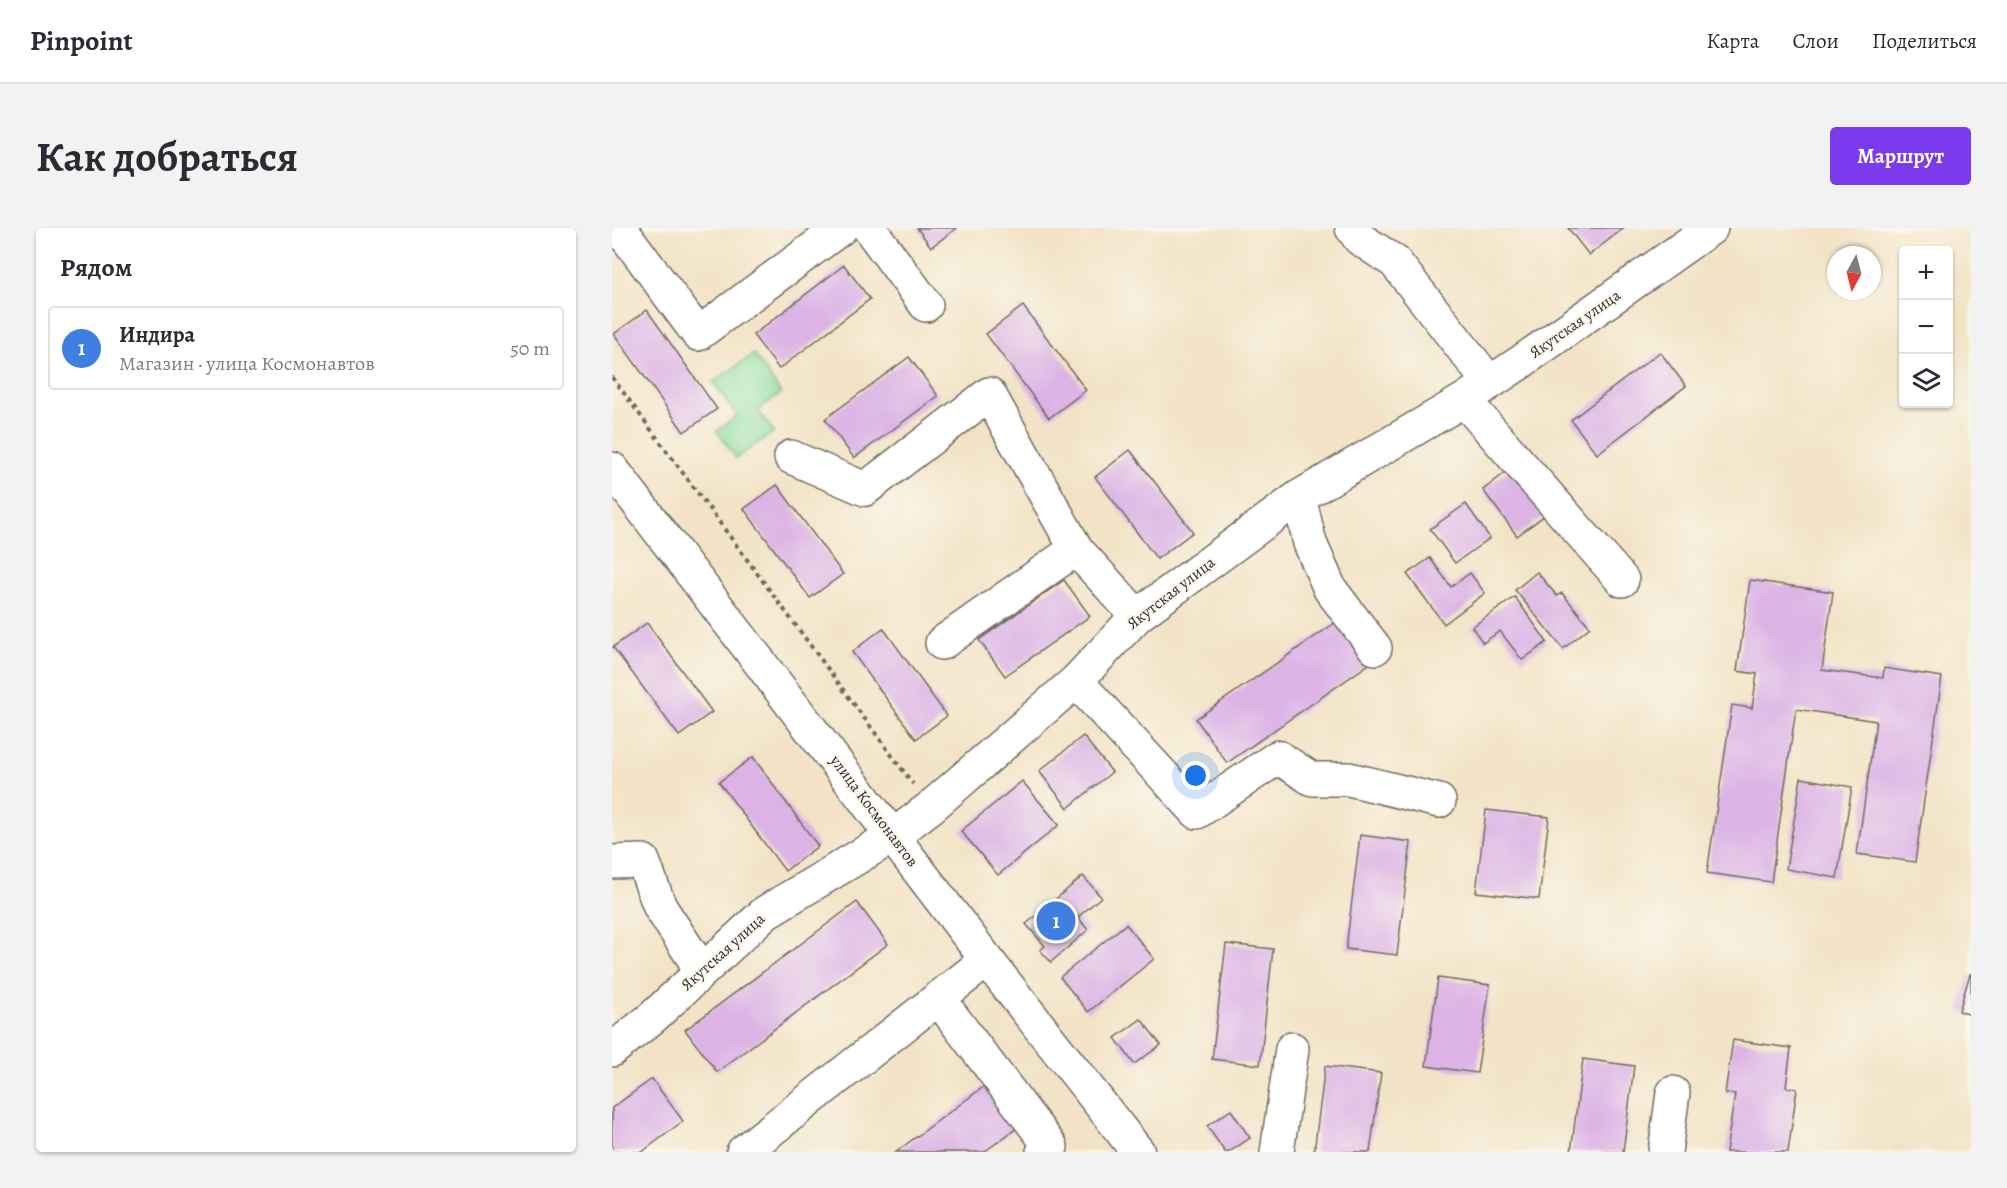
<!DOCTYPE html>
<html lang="ru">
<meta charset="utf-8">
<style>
body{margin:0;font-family:Alegreya,serif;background:#f2f2f3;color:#2b2b33}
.controls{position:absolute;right:18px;top:18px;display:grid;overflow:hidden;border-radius:6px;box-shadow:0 2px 4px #0004}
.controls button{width:54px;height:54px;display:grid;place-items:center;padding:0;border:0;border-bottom:2px solid #e1e1e2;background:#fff;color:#2b2b33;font:30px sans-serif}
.compass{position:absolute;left:1215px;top:18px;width:54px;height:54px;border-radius:50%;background:#fff;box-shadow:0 2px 4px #0004;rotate:187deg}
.you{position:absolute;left:584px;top:548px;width:21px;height:21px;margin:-15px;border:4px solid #fff;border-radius:50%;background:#1a73e8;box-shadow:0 0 0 9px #1a73e833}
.badge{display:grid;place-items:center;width:39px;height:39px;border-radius:50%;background:#7c3aed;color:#fff;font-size:20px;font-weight:700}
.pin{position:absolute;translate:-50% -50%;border:3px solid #fff;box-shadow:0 2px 6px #0006}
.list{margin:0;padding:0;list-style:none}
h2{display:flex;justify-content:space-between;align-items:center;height:78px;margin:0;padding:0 24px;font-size:26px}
h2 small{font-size:20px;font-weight:400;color:#7c7c81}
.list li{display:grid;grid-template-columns:39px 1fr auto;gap:18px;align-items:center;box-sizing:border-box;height:84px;margin:0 12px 12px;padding:0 12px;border:2px solid #e1e1e2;border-radius:6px}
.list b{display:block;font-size:22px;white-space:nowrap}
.list p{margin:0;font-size:20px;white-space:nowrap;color:#7c7c81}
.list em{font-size:20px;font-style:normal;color:#7c7c81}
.icon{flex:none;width:33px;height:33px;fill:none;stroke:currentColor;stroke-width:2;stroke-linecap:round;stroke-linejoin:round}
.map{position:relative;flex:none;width:1359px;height:924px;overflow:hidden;border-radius:6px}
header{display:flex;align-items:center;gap:36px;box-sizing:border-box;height:84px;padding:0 30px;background:#fff;border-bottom:2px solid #e1e1e2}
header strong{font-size:28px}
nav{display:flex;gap:33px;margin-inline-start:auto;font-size:21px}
.intro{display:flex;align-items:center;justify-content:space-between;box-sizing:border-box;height:144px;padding:0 36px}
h1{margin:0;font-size:42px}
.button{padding:15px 27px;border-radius:6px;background:#7c3aed;color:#fff;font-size:21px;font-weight:700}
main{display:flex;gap:36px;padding:0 36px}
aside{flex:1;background:#fff;border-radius:6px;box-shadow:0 2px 4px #0004}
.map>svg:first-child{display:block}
</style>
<header>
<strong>Pinpoint</strong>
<nav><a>Карта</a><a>Слои</a><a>Поделиться</a></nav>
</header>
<div class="intro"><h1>Как добраться</h1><a class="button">Маршрут</a></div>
<main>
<aside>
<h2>Рядом<small></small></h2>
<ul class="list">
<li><span class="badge" style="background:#3f7fe0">1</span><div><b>Индира</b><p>Магазин · улица Космонавтов</p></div><em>50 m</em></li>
</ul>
</aside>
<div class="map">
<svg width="1359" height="924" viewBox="0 0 1359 924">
<rect width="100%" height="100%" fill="#fbf7ec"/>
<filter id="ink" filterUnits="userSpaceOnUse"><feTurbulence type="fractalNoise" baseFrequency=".0167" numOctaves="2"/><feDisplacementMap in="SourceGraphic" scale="12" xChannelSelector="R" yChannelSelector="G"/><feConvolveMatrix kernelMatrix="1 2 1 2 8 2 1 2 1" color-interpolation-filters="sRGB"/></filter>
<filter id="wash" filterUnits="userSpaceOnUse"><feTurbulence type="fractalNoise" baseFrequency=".008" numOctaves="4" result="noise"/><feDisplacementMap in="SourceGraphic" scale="24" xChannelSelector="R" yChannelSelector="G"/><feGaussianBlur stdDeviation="1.35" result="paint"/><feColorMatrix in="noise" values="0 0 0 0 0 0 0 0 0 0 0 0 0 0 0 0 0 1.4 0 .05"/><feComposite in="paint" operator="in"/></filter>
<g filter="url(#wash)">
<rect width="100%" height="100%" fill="#f2e3c6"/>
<!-- green -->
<polygon fill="#87db9d" stroke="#598364" stroke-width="1.5" points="142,126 169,165 146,182 162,204 124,230 105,203 125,188 101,154"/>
<g id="blocks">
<!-- building -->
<g fill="#dbb4e5">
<polygon points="305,0 345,0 319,19"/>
<polygon points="956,0 1012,0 977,27"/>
<polygon points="232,37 258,71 167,141 141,107"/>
<polygon points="411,78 474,162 437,190 374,106"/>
<polygon points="35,82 105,181 72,204 2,106"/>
<polygon points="1048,124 1074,158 985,226 959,192"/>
<polygon points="297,129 326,168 242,230 213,191"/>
<polygon points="518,222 581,304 545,331 483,249"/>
<polygon points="898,241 933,287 905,308 871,262"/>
<polygon points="165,257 231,346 198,370 132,281"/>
<polygon points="854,276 878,310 843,335 818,301"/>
<polygon points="818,330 839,359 858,345 873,365 832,396 795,346"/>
<polygon points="925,344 945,368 950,365 978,399 951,421 903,362"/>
<polygon points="452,352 478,388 393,448 367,412"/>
<polygon points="1138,352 1221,364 1210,442 1271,450 1272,440 1330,449 1303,634 1245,626 1264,493 1184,481 1159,654 1095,645 1120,477 1140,480 1145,446 1125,443"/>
<polygon points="903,369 935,414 910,432 888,403 871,415 860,399"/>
<polygon points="730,390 760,434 615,535 584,491"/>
<polygon points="35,395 100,484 67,508 1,419"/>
<polygon points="271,400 335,488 304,511 240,424"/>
<polygon points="471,508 500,544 456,580 427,543"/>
<polygon points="141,529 206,618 173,643 107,554"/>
<polygon points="1189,550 1240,559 1225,650 1174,641"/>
<polygon points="410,553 447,597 386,647 349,603"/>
<polygon points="874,582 937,589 927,671 864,664"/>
<polygon points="748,607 799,614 785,727 734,721"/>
<polygon points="471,648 489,669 466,689 476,702 439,734 428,722 433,718 414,696"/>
<polygon points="245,674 276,716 105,844 73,802"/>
<polygon points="514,696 542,731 476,784 448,749"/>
<polygon points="614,716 661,721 648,837 600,831"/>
<polygon points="1358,746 1359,746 1359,787 1347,783"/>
<polygon points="826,750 878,757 865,845 814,838"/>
<polygon points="529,791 549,817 522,836 503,810"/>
<polygon points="1121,812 1179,820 1174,859 1185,861 1176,924 1114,924 1123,866 1113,865"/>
<polygon points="971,831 1022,838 1011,924 959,924"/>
<polygon points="713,838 769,845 758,924 702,924"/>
<polygon points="40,851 71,893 30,924 0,924 0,880"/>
<polygon points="374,857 406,899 372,924 284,924"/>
<polygon points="619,882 638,910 617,924 613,924 595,898"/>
</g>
</g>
</g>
<g filter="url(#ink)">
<use href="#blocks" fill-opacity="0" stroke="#716b61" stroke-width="1.5"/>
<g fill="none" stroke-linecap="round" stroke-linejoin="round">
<defs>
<g id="minor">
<polyline points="8,0 86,106 229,0"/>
<polyline points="257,0 314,77"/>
<polyline points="740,0 748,11 783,34 877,154"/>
<polyline points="852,172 1010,352"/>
<polyline points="179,229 253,261 377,166 464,321 525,388"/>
<polyline points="0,241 375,732 526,924"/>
<polyline points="687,269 698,315 718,361 763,420"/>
<polyline points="330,415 464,321"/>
<polyline points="464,453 585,584 666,529 700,551 737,551 827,573"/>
<polyline points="0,634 31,633 48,679 90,743"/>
<polyline points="326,770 439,919 431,924"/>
<polyline points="0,822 41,789 154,684 281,608 319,579 464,453 525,388 687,269 852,172 909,134 1099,0"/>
<polyline points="131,924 375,732"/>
<polyline points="665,924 680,821"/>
<polyline points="1053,924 1061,865"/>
</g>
</defs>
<!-- minor casing -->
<use href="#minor" stroke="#716b61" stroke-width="36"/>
<!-- path -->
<polyline stroke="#716b61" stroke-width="4" stroke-dasharray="4.5 4.5" stroke-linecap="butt" points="0,149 301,556"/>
<!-- minor -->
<use href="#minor" stroke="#fff" stroke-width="33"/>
</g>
</g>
<g text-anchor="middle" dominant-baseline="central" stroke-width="5" stroke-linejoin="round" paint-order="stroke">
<!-- street labels -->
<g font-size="16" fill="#2b2b2b" stroke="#fbf7ec">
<text transform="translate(963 96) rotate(-35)">Якутская улица</text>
<text transform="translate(559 365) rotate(-38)">Якутская улица</text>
<text transform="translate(262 583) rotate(53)">улица Космонавтов</text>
<text transform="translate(111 724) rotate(-42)">Якутская улица</text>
</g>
</g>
</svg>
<div class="controls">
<button>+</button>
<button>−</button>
<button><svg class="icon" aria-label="layers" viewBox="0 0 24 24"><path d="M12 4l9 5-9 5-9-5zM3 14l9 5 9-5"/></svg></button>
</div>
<svg class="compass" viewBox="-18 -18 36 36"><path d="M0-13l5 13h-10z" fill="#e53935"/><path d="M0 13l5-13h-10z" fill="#7c7c81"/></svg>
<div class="you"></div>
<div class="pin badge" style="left:444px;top:693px;background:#3f7fe0">1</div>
</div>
</main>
